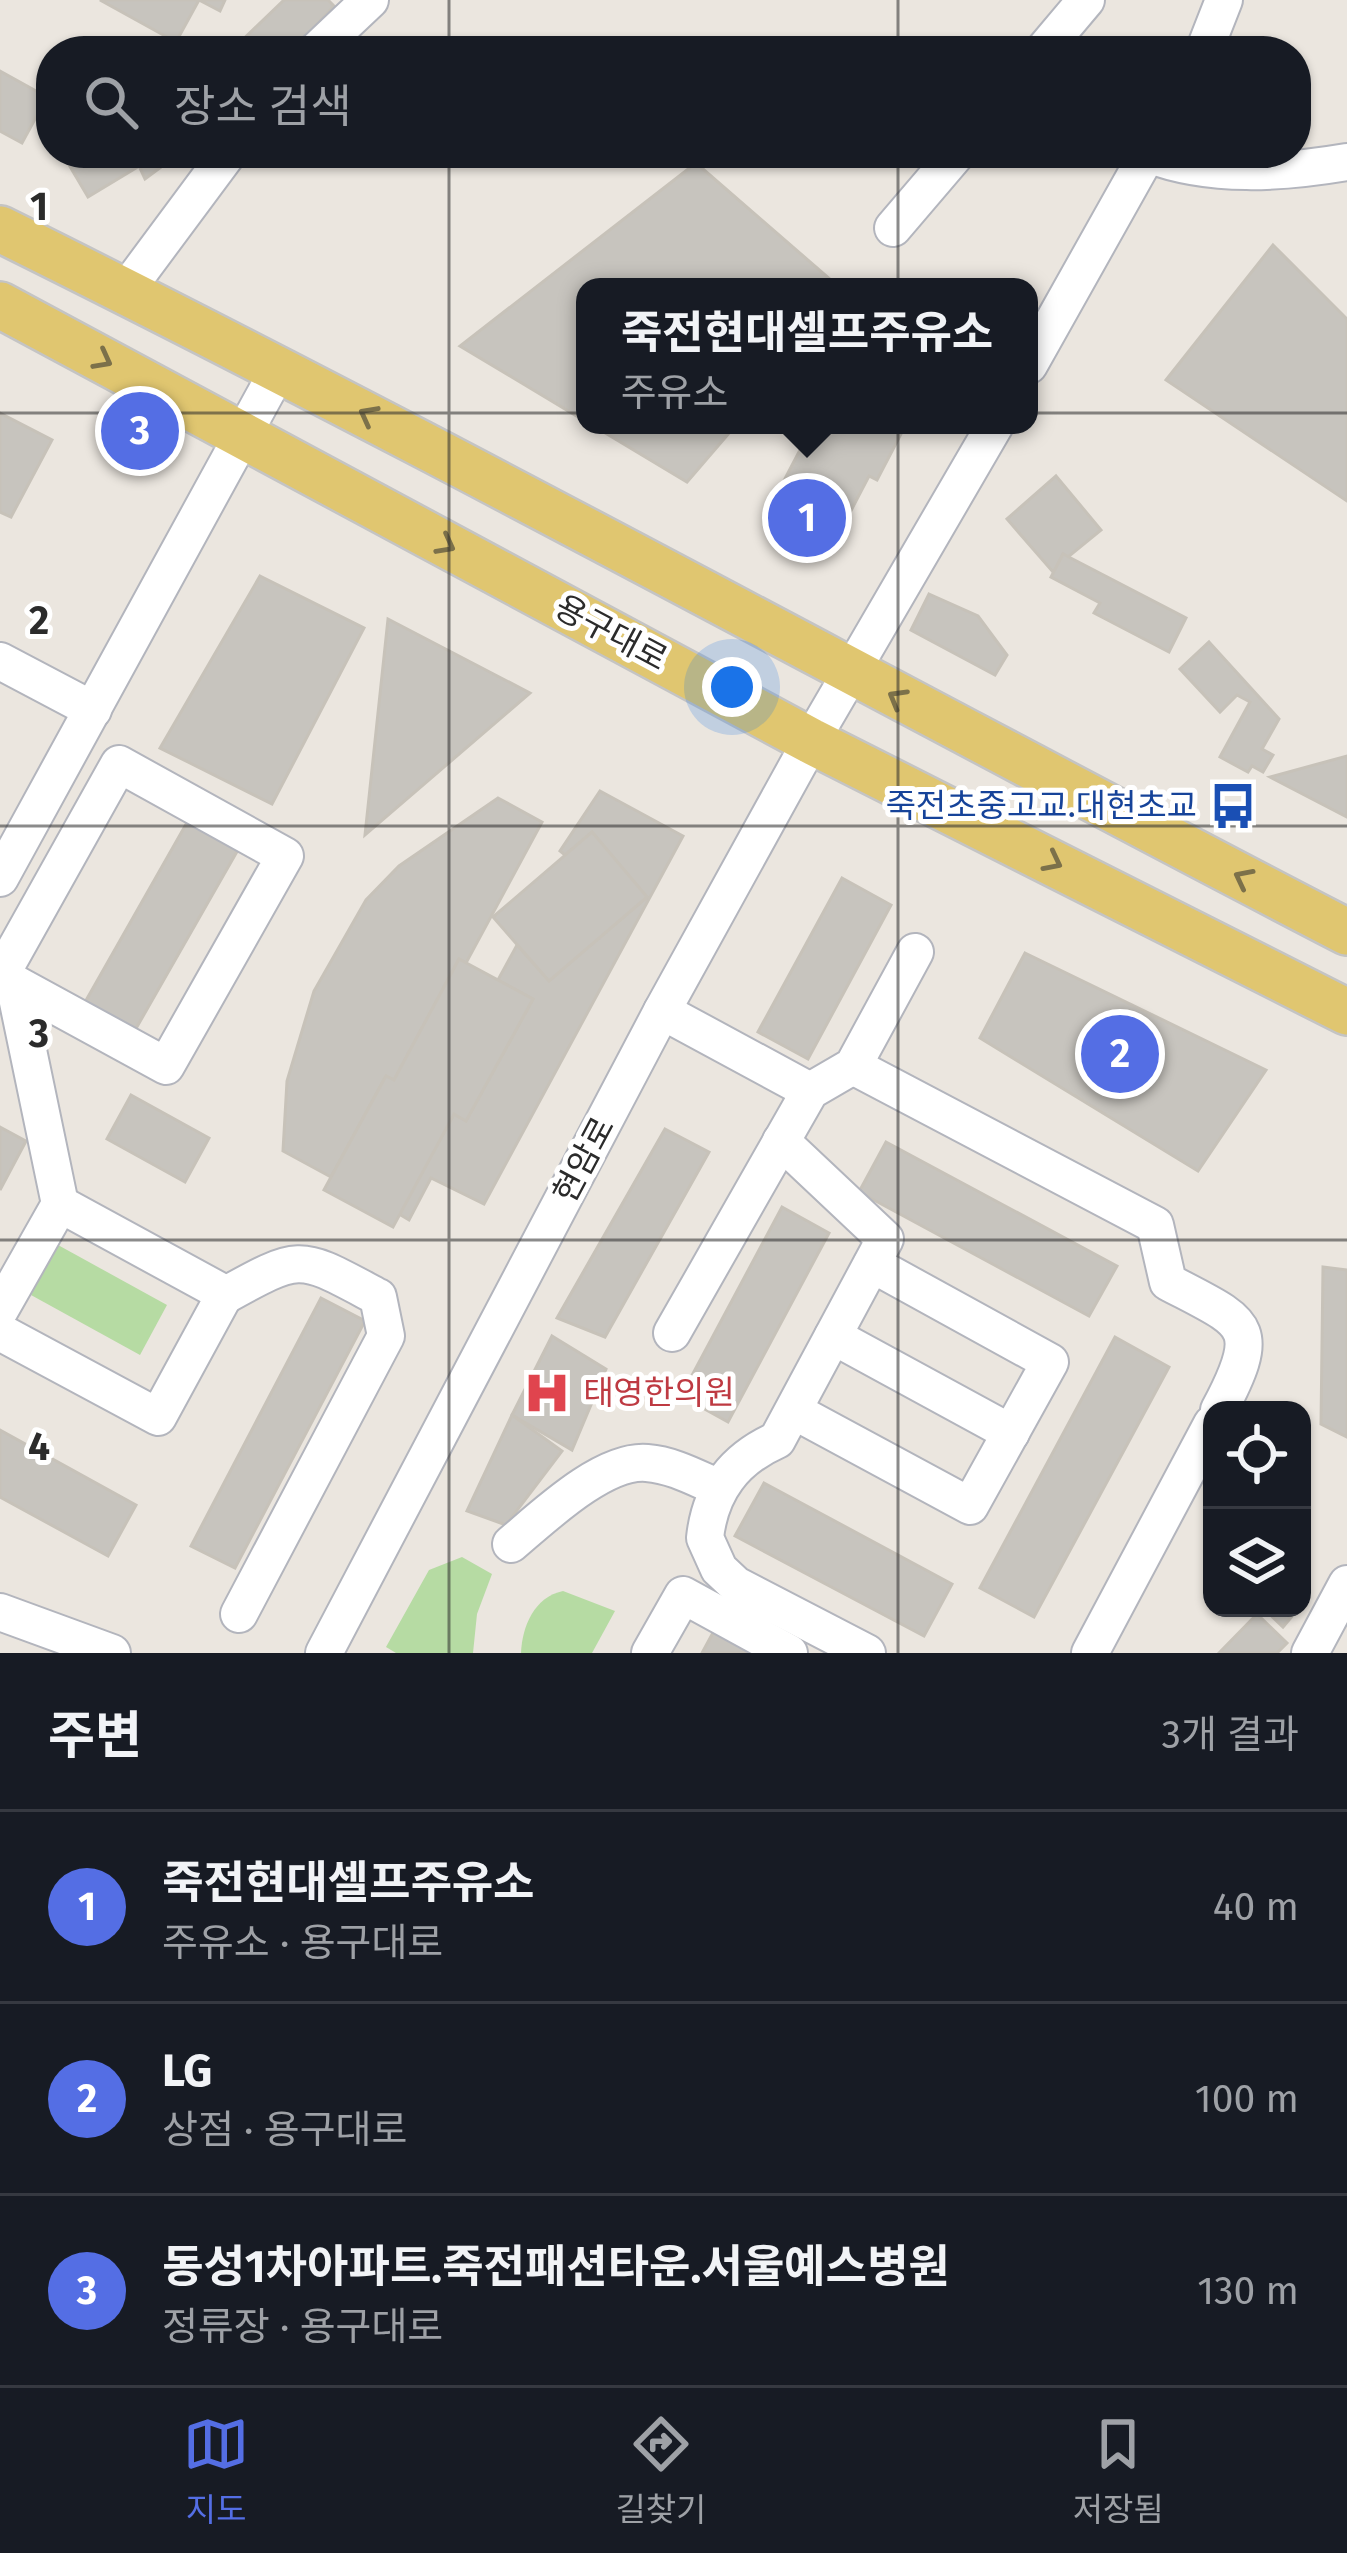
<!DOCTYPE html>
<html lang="ko">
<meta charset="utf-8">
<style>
body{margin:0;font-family:"Fira Sans","Noto Sans KR",sans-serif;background:#242831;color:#f1f3f6}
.controls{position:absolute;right:36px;bottom:36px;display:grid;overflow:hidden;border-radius:24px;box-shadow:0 3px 9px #0004}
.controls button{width:108px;height:108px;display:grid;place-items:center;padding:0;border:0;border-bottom:3px solid #363941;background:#171b24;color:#f1f3f6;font:60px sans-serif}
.you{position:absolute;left:732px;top:687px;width:42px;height:42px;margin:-30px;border:9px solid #fff;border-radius:50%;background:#1a73e8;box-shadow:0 0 0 18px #1a73e833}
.badge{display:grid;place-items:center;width:78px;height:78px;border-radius:50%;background:#546ee4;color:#fff;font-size:39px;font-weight:700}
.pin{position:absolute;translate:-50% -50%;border:6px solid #fff;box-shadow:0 3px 12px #0006}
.popup{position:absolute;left:576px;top:278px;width:462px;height:156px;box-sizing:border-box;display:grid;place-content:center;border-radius:24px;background:#171b24;filter:drop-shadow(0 3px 9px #0005);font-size:39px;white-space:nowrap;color:#9ea1a6}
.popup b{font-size:45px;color:#f1f3f6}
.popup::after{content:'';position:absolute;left:50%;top:100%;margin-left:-24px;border:24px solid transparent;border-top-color:#171b24}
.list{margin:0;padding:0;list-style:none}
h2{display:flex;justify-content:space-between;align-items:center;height:156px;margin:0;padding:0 48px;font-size:51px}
h2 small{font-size:39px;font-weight:400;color:#9ea1a6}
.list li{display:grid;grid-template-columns:78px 1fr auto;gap:36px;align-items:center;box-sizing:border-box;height:192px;padding:0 48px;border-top:3px solid #363941}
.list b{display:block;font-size:45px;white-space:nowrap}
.list p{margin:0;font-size:39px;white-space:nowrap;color:#9ea1a6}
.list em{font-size:39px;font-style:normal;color:#9ea1a6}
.icon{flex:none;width:66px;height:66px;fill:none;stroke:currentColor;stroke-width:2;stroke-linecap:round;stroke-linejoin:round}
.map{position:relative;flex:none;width:1347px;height:1653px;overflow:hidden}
.search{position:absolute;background:#171b24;box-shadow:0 3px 9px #0004;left:36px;right:36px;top:36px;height:132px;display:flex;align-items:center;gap:30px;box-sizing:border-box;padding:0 42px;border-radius:48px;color:#9ea1a6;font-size:45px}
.sheet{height:732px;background:#171b24}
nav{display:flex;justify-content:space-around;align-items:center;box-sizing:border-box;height:168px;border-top:3px solid #363941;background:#171b24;font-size:33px;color:#9ea1a6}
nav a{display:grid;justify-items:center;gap:6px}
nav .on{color:#546ee4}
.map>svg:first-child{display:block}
</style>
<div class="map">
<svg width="1347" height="1653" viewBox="0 0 1347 1653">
<rect width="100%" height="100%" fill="#ebe6df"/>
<!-- green -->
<g fill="#b6dba3">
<polygon points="58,1245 167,1305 140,1355 31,1295"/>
<polygon points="462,1557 492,1574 477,1614 473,1653 396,1653 386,1647 429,1570"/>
<path d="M563 1591 615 1611 592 1653H521C522 1627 534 1597 563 1591Z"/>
</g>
<!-- building -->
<g fill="#c7c4be" stroke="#c7c2b9" stroke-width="3">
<polygon points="100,0 225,0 220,11 199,0 176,42"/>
<polygon points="284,0 328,0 334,6 292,51 231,51"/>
<polygon points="0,71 47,97 22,143 0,131"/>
<polygon points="62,153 127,153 136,168 88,197"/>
<polygon points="133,153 180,153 145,179"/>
<polygon points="696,163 839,287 585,287 585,421 460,346"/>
<polygon points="1273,245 1347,319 1347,501 1166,380"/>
<polygon points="0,413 52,440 11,517 0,512"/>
<polygon points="592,425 736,425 687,482"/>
<polygon points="813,425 884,425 901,434 877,480 869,476 830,551 765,517"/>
<polygon points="1056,476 1101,530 1068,557 1063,554 1054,573 1007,519"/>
<polygon points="1063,554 1186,618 1169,652 1094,613 1100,603 1051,577"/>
<polygon points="260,576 364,628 272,804 160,748"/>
<polygon points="929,594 978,616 1007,655 995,675 911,630"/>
<polygon points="388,619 530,693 365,835"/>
<polygon points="1209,642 1279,719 1262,749 1273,755 1263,772 1252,766 1248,772 1220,757 1250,702 1237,695 1220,712 1180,669"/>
<polygon points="1347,756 1347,817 1270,777"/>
<polygon points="600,791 683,836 484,1204 431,1178 409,1220 399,1214 454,1114 466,1121 533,999 498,980 517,945 549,981 647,897 592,832 565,855 560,851"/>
<polygon points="498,798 542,822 466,963 459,959 394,1080 386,1076 331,1177 283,1151 287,1081 314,991 366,900 399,866"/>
<polygon points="189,819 239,848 134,1032 84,1004"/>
<polygon points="592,832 647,897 549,981 493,917"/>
<polygon points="842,878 891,905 808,1059 758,1032"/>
<polygon points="1025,953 1266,1070 1198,1171 980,1038"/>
<polygon points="459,959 533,999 466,1121 454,1114 393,1227 324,1190 386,1076 394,1080"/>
<polygon points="131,1095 209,1138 185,1182 107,1139"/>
<polygon points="0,1127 26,1141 0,1190"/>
<polygon points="665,1129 709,1152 605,1337 557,1318"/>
<polygon points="886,1142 1117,1266 1089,1316 859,1192"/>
<polygon points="782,1207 829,1233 728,1422 681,1396"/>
<polygon points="1323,1267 1347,1270 1347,1437 1321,1424"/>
<polygon points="321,1298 365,1321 235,1568 191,1546"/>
<polygon points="552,1336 606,1369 572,1450 512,1415"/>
<polygon points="1115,1337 1169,1367 1034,1617 980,1588"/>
<polygon points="512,1415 562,1451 506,1525 467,1511"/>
<polygon points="0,1430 136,1505 108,1556 0,1497"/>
<polygon points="764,1483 952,1584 924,1636 735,1536"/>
<polygon points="1263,1608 1299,1608 1283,1627"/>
<polygon points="1257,1614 1287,1643 1277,1653 1219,1653"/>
<polygon points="715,1629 760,1653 702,1653"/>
</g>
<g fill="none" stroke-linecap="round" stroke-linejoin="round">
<defs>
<g id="minor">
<polyline points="316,51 370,0"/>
<polyline points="1043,51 1086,0"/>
<polyline points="1204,51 1224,0"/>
<path d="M1148 154C1210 178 1283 173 1347 162"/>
<polyline points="893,228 957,153"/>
<polyline points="127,289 228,153"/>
<polyline points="1029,365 1148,153"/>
<polyline points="0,661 93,710"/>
<polyline points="0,878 280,367"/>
<polyline points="2,973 119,764 285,856 166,1066 14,983"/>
<polyline points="662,1011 810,1091"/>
<path d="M853 1066 1155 1225 1168 1282C1246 1323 1265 1324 1219 1410"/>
<path d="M781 1141 885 1239 777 1440C734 1459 710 1491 705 1538L719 1569 736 1585 867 1653"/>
<path d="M224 1296C303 1252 299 1255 378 1297L386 1336 239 1614"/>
<polyline points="0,1310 60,1204 14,983 3,973"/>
<polyline points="0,1332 158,1417 225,1294 60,1204"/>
<polyline points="672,1333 810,1091 853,1066 915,952"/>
<polyline points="833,1336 1011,1433"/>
<polyline points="794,1411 970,1506 1050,1362 872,1264"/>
<path d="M511 1544C542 1518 603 1459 647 1463 673 1465 696 1478 719 1488"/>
<polyline points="0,1612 112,1653"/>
<polyline points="324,1653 662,1011 811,741 995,425"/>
<polyline points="650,1653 683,1595 789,1653"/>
<polyline points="1090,1653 1212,1424"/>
<polyline points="1310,1653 1347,1584"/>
</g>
<g id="major">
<path d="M0 229C454 454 897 699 1347 932"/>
<polyline points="0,305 811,741 1347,1012"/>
</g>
</defs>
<!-- minor casing -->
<use href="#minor" stroke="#b3b5bd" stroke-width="40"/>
<!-- major casing -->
<use href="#major" stroke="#c4c4c4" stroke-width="50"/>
<!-- minor -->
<use href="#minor" stroke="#fff" stroke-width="36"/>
<!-- major -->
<use href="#major" stroke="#e0c670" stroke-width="45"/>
</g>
<!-- one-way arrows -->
<defs><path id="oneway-chevron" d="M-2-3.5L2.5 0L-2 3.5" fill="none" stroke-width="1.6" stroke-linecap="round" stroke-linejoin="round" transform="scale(3)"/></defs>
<g stroke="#7c714a">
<use href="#oneway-chevron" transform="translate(103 360) rotate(28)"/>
<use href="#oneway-chevron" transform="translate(368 415) rotate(-152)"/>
<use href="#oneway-chevron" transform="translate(446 545) rotate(28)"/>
<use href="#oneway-chevron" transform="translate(897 698) rotate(-150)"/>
<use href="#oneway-chevron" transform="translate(1053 862) rotate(27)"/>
<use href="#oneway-chevron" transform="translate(1243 878) rotate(-153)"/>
</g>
<!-- grid -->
<path fill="none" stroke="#2b2b2b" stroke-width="3" stroke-opacity="0.55" d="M449 0V51M898 0V51M449 153V1653M898 153V1653M0 413H1347M0 826H1347M0 1240H1347"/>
<!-- icons -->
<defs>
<symbol id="bus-bare" viewBox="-9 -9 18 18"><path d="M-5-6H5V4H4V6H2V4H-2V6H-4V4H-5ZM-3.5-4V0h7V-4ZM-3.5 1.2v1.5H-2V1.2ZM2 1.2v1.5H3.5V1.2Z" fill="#1a4fb4" stroke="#fff" stroke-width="2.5" paint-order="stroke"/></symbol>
<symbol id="hospital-bare" viewBox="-9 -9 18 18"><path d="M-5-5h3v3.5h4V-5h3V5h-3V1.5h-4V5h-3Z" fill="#e0444e" stroke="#fff" stroke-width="2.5" paint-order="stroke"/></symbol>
</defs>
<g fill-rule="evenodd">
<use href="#bus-bare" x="1200" y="773" width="66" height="66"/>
<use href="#hospital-bare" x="514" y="1360" width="66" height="66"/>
</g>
<g text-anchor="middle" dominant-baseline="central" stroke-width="10" stroke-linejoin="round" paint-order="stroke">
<!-- street labels -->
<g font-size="33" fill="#2b2b2b" stroke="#fff">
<text transform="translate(611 633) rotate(28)">용구대로</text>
<text transform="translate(584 1160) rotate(-62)">현암로</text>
</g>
<!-- transit labels -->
<g font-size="33" fill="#164399" stroke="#fff" text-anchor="end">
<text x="1197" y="806">죽전초중고교.대현초교</text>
</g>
<!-- health labels -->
<g font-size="33" fill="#be3a42" stroke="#fff" text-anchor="start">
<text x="583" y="1393">태영한의원</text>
</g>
</g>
<g font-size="39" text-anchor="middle" font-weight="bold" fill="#2b2b2b" stroke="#fff" stroke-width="10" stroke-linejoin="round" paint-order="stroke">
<text x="39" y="220">1</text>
<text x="39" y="634">2</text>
<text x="39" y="1047">3</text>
<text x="39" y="1460">4</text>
</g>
</svg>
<div class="controls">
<button><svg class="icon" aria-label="locate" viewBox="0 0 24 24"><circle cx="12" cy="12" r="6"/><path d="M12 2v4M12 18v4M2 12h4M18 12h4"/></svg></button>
<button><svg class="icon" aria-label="layers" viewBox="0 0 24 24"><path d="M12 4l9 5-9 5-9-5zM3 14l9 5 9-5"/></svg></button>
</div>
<div class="you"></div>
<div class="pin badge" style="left:807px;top:518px">1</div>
<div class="popup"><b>죽전현대셀프주유소</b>주유소</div>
<div class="pin badge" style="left:1120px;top:1054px">2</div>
<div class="pin badge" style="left:140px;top:431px">3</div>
<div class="search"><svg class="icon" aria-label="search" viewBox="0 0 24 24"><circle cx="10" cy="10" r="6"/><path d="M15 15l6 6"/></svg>장소 검색</div>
</div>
<section class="sheet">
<h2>주변<small>3개 결과</small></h2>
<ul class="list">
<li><span class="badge">1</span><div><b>죽전현대셀프주유소</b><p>주유소 · 용구대로</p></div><em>40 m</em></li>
<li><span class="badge">2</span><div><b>LG</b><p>상점 · 용구대로</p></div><em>100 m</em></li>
<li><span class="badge">3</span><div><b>동성1차아파트.죽전패션타운.서울예스병원</b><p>정류장 · 용구대로</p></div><em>130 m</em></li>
</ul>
</section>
<nav>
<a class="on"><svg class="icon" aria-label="map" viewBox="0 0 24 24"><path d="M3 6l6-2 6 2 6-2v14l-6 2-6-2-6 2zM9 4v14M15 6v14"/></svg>지도</a>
<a><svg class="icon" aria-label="directions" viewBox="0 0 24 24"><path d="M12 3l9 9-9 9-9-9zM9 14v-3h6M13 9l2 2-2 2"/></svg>길찾기</a>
<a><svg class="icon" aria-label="saved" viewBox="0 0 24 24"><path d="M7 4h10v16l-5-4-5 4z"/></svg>저장됨</a>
</nav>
